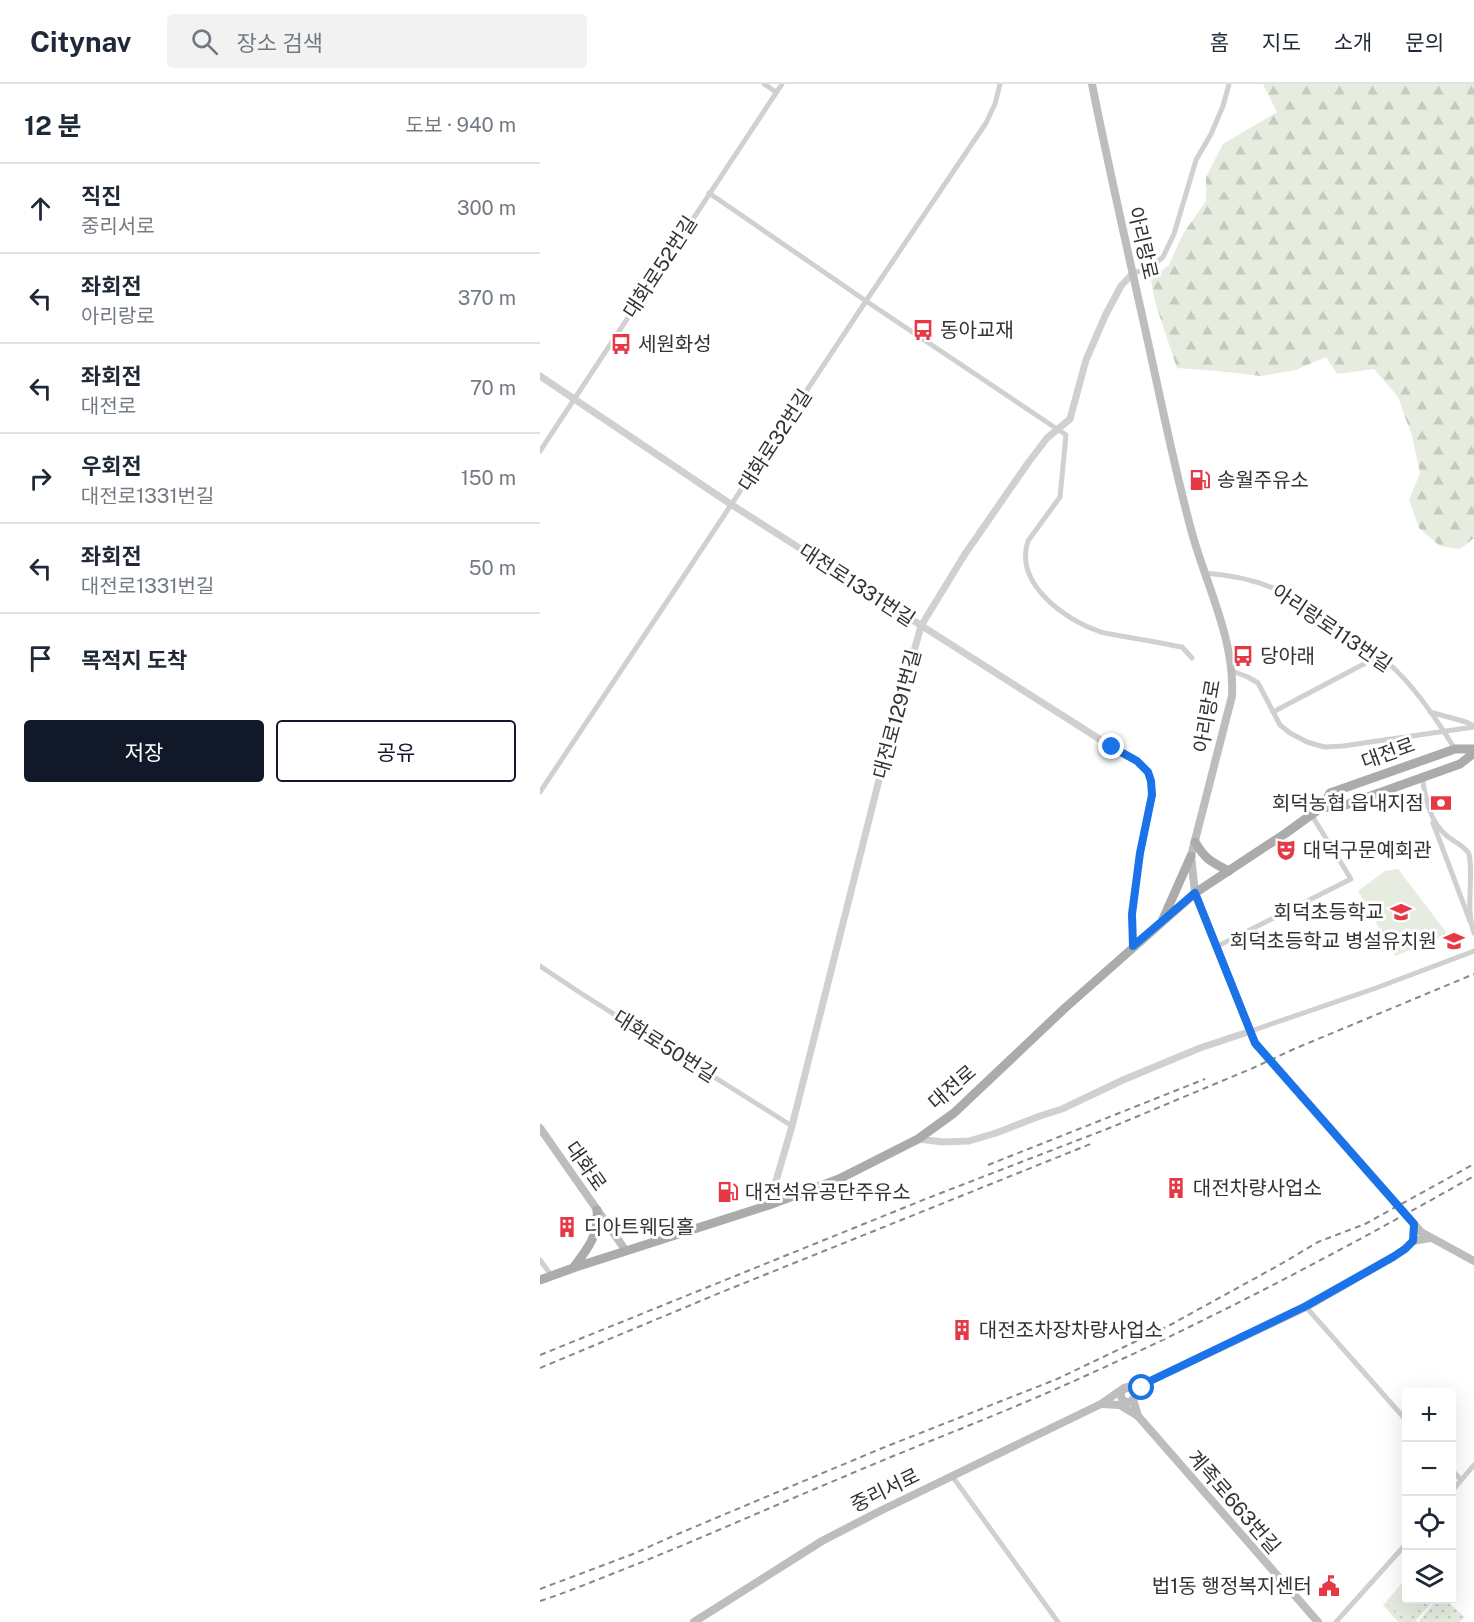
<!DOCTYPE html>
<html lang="ko">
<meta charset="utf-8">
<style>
body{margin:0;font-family:"Public Sans","Noto Sans KR",sans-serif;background:#f2f2f3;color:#1f2937}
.controls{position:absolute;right:18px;bottom:18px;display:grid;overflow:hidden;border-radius:6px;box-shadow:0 6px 24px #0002}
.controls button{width:54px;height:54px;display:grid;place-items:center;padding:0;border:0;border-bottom:2px solid #e0e1e3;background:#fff;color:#1f2937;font:30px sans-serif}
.stop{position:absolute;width:18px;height:18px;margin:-14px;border:4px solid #1a73e8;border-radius:50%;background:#fff}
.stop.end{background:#1a73e8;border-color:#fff;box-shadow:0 2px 6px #0008}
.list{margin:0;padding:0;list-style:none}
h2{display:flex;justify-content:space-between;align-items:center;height:78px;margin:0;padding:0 24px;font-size:26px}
h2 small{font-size:20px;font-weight:400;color:#747a83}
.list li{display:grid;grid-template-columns:39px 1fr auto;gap:18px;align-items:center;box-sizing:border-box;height:90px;padding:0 24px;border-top:2px solid #e0e1e3}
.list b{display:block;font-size:22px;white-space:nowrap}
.list p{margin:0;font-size:20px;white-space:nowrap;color:#747a83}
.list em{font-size:20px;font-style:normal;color:#747a83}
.actions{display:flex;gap:12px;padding:18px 24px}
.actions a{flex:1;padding:14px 0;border:2px solid #111827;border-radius:6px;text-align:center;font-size:21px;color:#111827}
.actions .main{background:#111827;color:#fff}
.icon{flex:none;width:33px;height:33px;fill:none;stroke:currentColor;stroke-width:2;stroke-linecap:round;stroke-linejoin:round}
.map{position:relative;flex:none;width:934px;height:1538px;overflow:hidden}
header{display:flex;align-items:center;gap:36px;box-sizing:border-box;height:84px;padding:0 30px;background:#fff;border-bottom:2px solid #e0e1e3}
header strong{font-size:28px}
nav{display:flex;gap:33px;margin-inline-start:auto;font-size:21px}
.search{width:420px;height:54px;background:#f2f2f3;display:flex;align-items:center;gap:15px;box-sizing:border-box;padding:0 21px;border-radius:6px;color:#747a83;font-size:22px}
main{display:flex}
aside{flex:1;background:#fff}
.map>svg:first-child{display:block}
</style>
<header>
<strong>Citynav</strong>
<div class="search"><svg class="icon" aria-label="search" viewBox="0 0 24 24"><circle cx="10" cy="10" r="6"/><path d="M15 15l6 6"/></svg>장소 검색</div>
<nav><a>홈</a><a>지도</a><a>소개</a><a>문의</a></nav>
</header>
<main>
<aside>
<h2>12 분<small>도보 · 940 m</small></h2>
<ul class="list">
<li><svg class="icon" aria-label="ahead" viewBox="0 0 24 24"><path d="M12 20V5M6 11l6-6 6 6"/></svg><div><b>직진</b><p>중리서로</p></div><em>300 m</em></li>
<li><svg class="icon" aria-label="left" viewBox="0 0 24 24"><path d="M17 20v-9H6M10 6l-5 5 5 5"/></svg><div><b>좌회전</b><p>아리랑로</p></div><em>370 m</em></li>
<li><svg class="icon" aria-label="left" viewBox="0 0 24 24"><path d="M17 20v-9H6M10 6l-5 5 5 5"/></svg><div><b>좌회전</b><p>대전로</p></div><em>70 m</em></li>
<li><svg class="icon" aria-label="right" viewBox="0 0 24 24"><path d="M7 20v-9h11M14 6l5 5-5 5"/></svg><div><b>우회전</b><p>대전로1331번길</p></div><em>150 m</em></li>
<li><svg class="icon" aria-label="left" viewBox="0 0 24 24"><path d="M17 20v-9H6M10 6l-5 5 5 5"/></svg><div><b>좌회전</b><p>대전로1331번길</p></div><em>50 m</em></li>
<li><svg class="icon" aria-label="arrive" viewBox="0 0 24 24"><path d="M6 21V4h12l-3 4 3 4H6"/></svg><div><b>목적지 도착</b></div></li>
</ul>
<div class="actions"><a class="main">저장</a><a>공유</a></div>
</aside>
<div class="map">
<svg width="934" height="1538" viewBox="0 0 934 1538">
<defs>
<pattern id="green-dots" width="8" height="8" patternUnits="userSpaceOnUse" patternTransform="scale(1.5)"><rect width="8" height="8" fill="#e6ecdf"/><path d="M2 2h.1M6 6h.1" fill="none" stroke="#c6cbc0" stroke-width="1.8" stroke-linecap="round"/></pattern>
<pattern id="forest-firs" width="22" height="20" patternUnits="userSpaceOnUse" patternTransform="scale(1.5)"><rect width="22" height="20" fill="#e6ecdf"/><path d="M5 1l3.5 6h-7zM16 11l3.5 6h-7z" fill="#c6cbc0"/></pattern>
</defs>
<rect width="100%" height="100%" fill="#fff"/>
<!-- green -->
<g fill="url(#green-dots)">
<polygon points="866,1495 866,1516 894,1516 876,1536 877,1538 858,1538 843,1521"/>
<polygon points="897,1516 905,1516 925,1533 920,1538 881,1538 879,1537"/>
</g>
<!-- forest -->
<polygon fill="url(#forest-firs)" points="723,0 934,0 934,454 920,465 900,462 879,444 869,416 880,389 872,352 858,313 834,285 797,290 786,273 756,286 721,292 678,287 637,284 615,218 611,195 629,181 643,150 666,117 666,93 683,60 737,28"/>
<!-- pitch -->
<g fill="#e6ecdf">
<polygon points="858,785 906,848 905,852 855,872 818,807 845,787"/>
<polygon points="866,1498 866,1516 881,1516 865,1535 847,1520"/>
</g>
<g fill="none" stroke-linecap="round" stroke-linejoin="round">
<!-- minor -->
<g stroke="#d0d0d0" stroke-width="5">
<polyline points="224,0 236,8"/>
<path d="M169 109 326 217 526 351 520 413 488 457C474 499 524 535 558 547 565 550 573 550 581 552 599 555 617 558 636 562L642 563 652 574"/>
<polyline points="593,189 608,185 623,173 634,150 656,76 671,50 683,22 689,0"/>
<polyline points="0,367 242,0"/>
<path d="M665 489C693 491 717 496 742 508L839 572C868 592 896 634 915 665"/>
<polyline points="692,587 708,593 718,599 740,641 750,649 767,658 777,661 785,663 803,662 934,643"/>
<polyline points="733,628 839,572"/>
<polyline points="890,628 926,638 934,642"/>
<path d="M882 693C886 715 889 737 907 752 914 758 924 761 929 770 934 793 925 825 934 849"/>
<polyline points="0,708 136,504 326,217 446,39 455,20 460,0"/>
<polyline points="893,739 930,837"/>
<polyline points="676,863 811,795 771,730"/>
<polyline points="0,882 42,910 252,1042"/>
<polyline points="711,947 836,904 934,867"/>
<polyline points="0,1176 12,1192"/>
<polyline points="766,1223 866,1336"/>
<polyline points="912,1386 921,1396"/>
<polyline points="412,1392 518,1538"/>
<polyline points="912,1407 934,1381"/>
<polyline points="796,1538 866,1460"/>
</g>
<!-- tertiary -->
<g stroke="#d0d0d0" stroke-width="7">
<polyline points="0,292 192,421 572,663 597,677 608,688 611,697 612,711 600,769 592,830 593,862"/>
<polyline points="378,1055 403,1058 429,1057 456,1049 500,1032 522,1025 583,996 660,964 711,947"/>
<polyline points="229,1121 252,1042 345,672 381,542 425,470 488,379 507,354 530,335 546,276 566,230 581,202 593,189"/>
</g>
<!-- secondary -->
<g stroke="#bdbdbd" stroke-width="8">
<path d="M552 0C569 86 589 172 608 258 622 322 635 387 652 449 667 503 695 556 692 612L651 772 655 809 715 959 881 1148 934 1177"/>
<polyline points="0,1044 86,1167"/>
<circle cx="588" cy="1311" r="7"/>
<polyline points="593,1315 598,1332 778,1538"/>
<polyline points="561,1320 580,1321 598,1332"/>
<polyline points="154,1538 282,1457 340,1427 561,1320 584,1304 608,1298 766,1223 853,1173 865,1165 873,1157 890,1154"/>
</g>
<!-- primary -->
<g stroke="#ababab" stroke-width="9">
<polyline points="782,723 797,724 920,680 934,669"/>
<path d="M655 758C665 775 671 778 689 787"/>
<polyline points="623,835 651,772"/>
<path d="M34 1183C48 1164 59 1151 57 1126"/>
<polyline points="0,1196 36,1183 229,1121 299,1095 378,1055 414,1029 525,924 655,809 746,749 782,723 790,709 915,665 934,665"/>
</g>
<!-- rail -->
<g stroke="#888" stroke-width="2" stroke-dasharray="6 4.5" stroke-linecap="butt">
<polyline points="448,1081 665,995"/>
<polyline points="0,1271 388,1114 572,1043 713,984 754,965 934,890"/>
<polyline points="0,1284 182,1208 553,1059"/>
<polyline points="0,1505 93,1470 133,1452 340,1365 517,1295 630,1241 741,1180 778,1158 825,1140 934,1080"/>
<path d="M0 1517C31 1507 61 1494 92 1482 162 1454 231 1423 301 1394 375 1362 451 1334 525 1301 665 1239 801 1167 934 1092"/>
</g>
</g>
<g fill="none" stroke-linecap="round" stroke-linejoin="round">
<!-- route -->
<polyline stroke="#1a73e8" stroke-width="8" points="572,663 597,677 608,688 611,697 612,711 600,769 592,830 593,862 655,809 715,959 874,1140 873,1157 865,1165 853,1173 766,1222 608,1298 602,1304"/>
</g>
<!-- icons -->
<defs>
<symbol id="bus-bare" viewBox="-9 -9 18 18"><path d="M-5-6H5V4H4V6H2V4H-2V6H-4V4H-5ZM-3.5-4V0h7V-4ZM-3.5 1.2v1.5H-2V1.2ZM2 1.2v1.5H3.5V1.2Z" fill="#e63946" stroke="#fff" stroke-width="2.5" paint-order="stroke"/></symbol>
<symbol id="fuel-bare" viewBox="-9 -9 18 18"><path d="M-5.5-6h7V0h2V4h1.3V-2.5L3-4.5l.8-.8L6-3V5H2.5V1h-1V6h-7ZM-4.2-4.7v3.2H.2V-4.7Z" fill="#e63946" stroke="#fff" stroke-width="2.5" paint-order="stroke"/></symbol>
<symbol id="bank-bare" viewBox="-9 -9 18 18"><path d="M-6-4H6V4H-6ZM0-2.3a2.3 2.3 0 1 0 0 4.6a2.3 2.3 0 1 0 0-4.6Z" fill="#e63946" stroke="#fff" stroke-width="2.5" paint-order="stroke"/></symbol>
<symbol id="theatre-bare" viewBox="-9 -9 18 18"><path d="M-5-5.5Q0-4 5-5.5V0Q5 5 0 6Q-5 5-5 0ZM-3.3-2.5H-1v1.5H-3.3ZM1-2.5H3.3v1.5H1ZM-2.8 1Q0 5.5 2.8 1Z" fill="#e63946" stroke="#fff" stroke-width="2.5" paint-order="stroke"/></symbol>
<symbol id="school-bare" viewBox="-9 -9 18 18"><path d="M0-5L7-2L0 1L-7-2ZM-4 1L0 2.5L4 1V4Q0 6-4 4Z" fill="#e63946" stroke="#fff" stroke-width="2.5" paint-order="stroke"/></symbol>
<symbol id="building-bare" viewBox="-9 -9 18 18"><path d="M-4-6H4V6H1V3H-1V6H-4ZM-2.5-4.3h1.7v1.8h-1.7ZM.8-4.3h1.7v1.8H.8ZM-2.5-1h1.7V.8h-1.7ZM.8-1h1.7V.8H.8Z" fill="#e63946" stroke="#fff" stroke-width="2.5" paint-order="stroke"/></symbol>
<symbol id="civic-bare" viewBox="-9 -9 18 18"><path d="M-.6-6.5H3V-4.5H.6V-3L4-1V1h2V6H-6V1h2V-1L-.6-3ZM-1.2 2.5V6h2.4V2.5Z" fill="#e63946" stroke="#fff" stroke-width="2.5" paint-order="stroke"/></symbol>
</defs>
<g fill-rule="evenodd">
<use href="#bus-bare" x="368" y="231" width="30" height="30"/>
<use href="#bus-bare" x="66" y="245" width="30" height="30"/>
<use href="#fuel-bare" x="645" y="381" width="30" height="30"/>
<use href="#bus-bare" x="688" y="557" width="30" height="30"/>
<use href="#bank-bare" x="886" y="704" width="30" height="30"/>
<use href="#theatre-bare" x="731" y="751" width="30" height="30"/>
<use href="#school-bare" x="846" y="813" width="30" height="30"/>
<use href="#school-bare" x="899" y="842" width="30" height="30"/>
<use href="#building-bare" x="621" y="1089" width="30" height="30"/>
<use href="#fuel-bare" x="173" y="1093" width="30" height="30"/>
<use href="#building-bare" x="12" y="1128" width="30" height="30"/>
<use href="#building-bare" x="407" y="1231" width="30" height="30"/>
<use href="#civic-bare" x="774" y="1487" width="30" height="30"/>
</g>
<g text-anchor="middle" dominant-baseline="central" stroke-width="6" stroke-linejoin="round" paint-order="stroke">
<!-- street labels -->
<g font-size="20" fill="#333" stroke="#fff">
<text transform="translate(603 159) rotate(77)">아리랑로</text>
<text transform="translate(120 183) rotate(-57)">대화로52번길</text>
<text transform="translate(235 356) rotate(-57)">대화로32번길</text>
<text transform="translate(317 501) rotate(33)">대전로1331번길</text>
<text transform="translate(792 544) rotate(34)">아리랑로113번길</text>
<text transform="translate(357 630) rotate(-75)">대전로1291번길</text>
<text transform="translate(667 632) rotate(-80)">아리랑로</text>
<text transform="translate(848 669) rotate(-20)">대전로</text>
<text transform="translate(125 962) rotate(32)">대화로50번길</text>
<text transform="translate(412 1003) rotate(-41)">대전로</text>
<text transform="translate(46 1082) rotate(55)">대화로</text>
<text transform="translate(345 1406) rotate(-26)">중리서로</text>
<text transform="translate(694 1418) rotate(49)">계족로663번길</text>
</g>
<!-- poi labels -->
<g font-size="20" fill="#333" stroke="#fff" text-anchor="start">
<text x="400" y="246">동아교재</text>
<text x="98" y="260">세원화성</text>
<text x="677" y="396">송월주유소</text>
<text x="720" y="572">당아래</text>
<text x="884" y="719" text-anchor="end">회덕농협 읍내지점</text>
<text x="763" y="766">대덕구문예회관</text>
<text x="844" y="828" text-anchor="end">회덕초등학교</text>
<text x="897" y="857" text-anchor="end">회덕초등학교 병설유치원</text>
<text x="653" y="1104">대전차량사업소</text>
<text x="205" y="1108">대전석유공단주유소</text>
<text x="44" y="1143">디아트웨딩홀</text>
<text x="439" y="1246">대전조차장차량사업소</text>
<text x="772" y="1502" text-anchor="end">법1동 행정복지센터</text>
</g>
</g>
</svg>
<div class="controls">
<button>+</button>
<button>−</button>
<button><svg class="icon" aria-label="locate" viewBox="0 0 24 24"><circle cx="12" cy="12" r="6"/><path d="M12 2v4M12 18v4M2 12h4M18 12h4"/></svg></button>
<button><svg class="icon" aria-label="layers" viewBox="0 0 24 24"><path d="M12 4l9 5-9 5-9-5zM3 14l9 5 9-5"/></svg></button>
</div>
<div class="stop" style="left:602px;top:1304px"></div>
<div class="stop end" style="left:572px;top:663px"></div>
</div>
</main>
